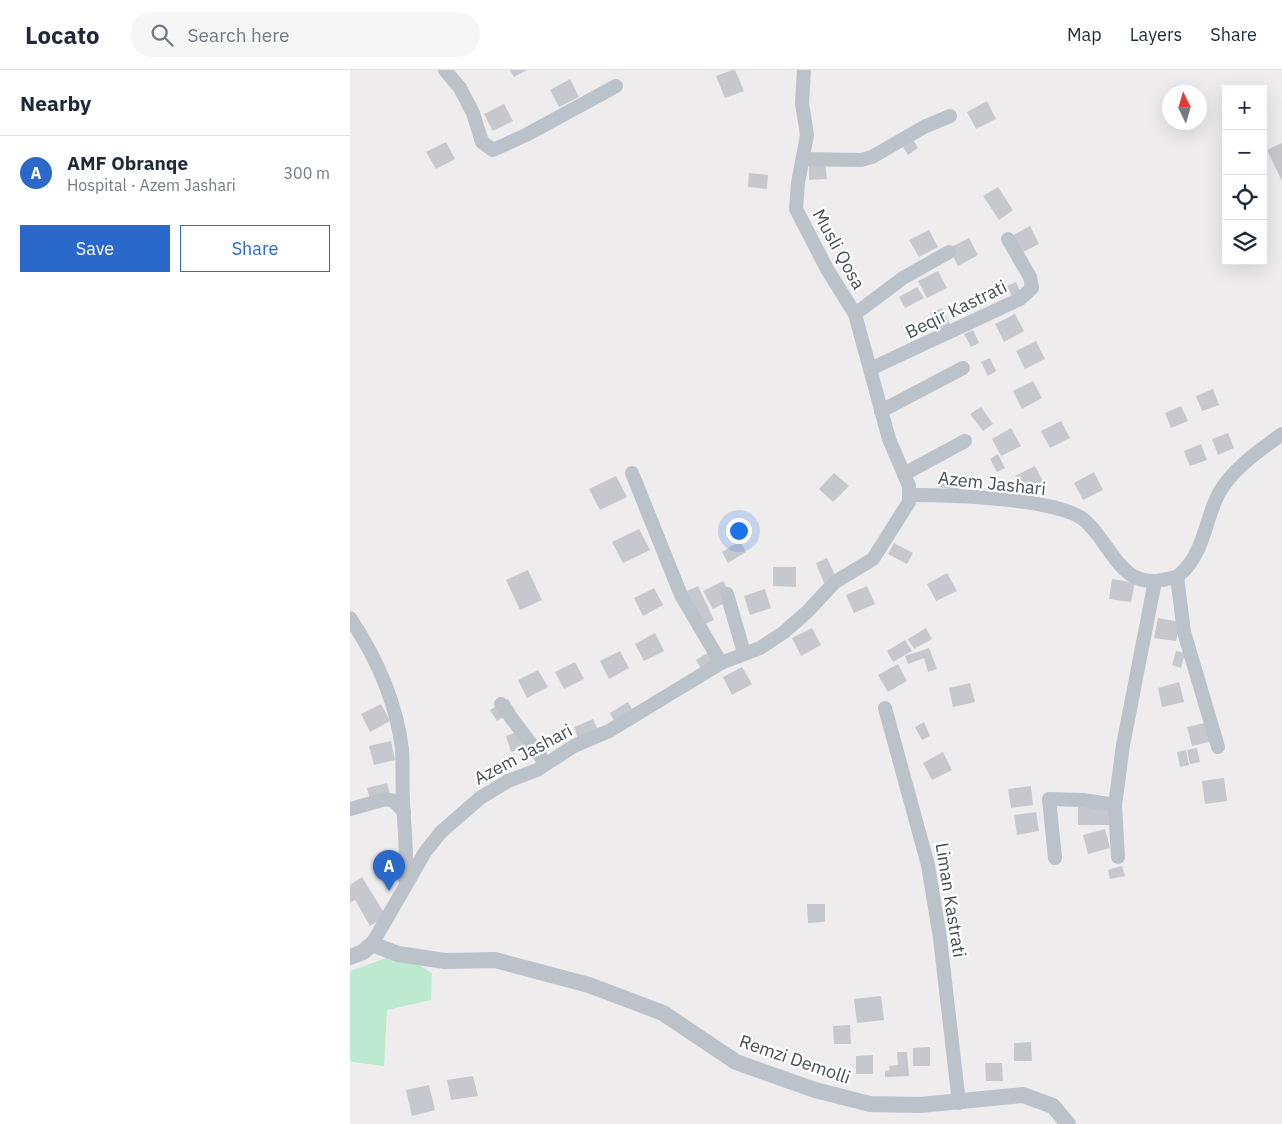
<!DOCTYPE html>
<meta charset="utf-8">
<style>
body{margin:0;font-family:"IBM Plex Sans",sans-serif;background:#f6f6f7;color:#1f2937}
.controls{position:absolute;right:15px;top:15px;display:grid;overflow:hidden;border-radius:0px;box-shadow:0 5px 20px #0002}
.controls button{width:45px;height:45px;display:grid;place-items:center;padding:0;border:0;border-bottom:1px solid #e0e1e3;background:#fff;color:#1f2937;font:25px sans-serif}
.compass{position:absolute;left:812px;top:15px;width:45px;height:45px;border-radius:50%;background:#fff;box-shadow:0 5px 20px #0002;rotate:355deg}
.you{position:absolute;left:388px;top:460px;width:18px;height:18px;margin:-12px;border:4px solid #fff;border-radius:50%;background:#1a73e8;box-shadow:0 0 0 8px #1a73e833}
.badge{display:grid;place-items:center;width:32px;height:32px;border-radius:50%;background:#2a68ca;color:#fff;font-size:16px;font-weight:700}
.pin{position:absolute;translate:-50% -41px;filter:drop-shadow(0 1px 2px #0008)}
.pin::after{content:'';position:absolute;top:26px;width:18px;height:15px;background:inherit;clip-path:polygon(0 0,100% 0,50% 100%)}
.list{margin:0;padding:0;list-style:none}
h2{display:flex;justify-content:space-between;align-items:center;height:65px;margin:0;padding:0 20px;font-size:21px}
h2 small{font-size:16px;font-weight:400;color:#747a83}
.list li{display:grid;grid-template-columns:32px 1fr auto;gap:15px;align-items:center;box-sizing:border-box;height:75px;padding:0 20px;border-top:1px solid #e0e1e3}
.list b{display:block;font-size:19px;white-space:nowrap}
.list p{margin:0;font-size:16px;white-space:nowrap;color:#747a83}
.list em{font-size:16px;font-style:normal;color:#747a83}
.actions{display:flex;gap:10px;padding:15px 20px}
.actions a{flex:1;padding:11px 0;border:1px solid #2a68ca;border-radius:0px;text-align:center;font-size:18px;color:#2a68ca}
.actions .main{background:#2a68ca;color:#fff}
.icon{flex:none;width:28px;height:28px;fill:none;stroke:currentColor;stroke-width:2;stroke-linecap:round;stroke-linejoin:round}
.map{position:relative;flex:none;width:932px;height:1054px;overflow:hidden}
header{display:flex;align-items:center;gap:30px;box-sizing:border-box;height:70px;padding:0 25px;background:#fff;border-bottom:1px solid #e0e1e3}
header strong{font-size:24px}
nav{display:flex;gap:28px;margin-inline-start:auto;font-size:18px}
.search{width:350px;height:45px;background:#f6f6f7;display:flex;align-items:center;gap:12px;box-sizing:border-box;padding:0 18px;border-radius:28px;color:#747a83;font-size:19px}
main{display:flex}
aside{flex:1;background:#fff}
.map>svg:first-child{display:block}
</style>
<header>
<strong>Locato</strong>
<div class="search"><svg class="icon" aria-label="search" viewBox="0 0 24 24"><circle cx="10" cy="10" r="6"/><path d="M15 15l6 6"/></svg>Search here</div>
<nav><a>Map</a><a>Layers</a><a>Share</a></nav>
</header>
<main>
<aside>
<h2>Nearby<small></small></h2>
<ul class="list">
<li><span class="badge">A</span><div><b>AMF Obranqe</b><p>Hospital · Azem Jashari</p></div><em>300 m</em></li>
</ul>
<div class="actions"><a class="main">Save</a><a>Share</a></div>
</aside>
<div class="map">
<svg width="932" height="1054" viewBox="0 0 932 1054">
<rect width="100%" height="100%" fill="#eeecec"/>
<!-- green -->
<polygon fill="#bde9d0" points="39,887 69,895 82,903 81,930 37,940 34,996 2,992 0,990 0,901"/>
<!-- building -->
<g fill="#c7c8ce">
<polygon points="160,0 177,0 164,7"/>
<polygon points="382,0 385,0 394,21 375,28 366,6"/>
<polygon points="220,9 229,27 209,37 200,20"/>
<polygon points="637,31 646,49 626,59 617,42"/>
<polygon points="154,34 163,51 143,61 134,44"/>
<polygon points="561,66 568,78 558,85 551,73"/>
<polygon points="96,72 105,89 86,99 76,82"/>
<polygon points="932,73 932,111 917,80"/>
<polygon points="475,92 477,109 459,110 459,93"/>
<polygon points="399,103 418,105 417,119 398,117"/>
<polygon points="648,117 663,140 649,150 633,126"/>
<polygon points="680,156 689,174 669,184 660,167"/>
<polygon points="579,160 588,177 569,187 559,170"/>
<polygon points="619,168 628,185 608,196 599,178"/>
<polygon points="588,201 597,218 577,228 568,211"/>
<polygon points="666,212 672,225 664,230 657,216"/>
<polygon points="567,217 574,228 555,238 549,227"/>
<polygon points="592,238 601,257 590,262 580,243"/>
<polygon points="665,244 674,261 654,272 645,254"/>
<polygon points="623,260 629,273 621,277 614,264"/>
<polygon points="686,271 695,289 675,299 666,281"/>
<polygon points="640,288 646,301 638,306 631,292"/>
<polygon points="683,311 692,328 672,339 663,321"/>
<polygon points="863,319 869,335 852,341 846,326"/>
<polygon points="831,336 838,351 821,358 815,343"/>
<polygon points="631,337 643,354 633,361 620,344"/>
<polygon points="711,351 720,368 700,378 691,361"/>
<polygon points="661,358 671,376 651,386 642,369"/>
<polygon points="878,363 884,378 868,385 862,369"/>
<polygon points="851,374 857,390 840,396 834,381"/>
<polygon points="648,384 655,398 647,402 640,389"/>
<polygon points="685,396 694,413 674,423 665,406"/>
<polygon points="744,402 753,420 733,430 724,413"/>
<polygon points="484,403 499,416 483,432 469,419"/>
<polygon points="591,405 612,408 609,421 589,417"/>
<polygon points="266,406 277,427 250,440 239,419"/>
<polygon points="633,408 634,417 619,419 618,409"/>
<polygon points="289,459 300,480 273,493 262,472"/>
<polygon points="390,471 396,482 378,493 372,482"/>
<polygon points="544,473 563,483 557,494 538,484"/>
<polygon points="477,488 486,507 474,513 466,493"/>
<polygon points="423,497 446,497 446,517 423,516"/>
<polygon points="178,500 192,530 170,540 156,510"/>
<polygon points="597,503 607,521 586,531 577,514"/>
<polygon points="762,509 785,513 781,532 759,529"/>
<polygon points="373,511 383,529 363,539 353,521"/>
<polygon points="348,516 364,550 353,555 337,521"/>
<polygon points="517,516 525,534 504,543 496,525"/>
<polygon points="304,518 313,535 293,546 284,528"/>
<polygon points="415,519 421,538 400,545 394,526"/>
<polygon points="808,548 830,552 826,571 804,568"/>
<polygon points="462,558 471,575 451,586 442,568"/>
<polygon points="576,558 582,569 564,579 558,569"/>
<polygon points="305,563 314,581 294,591 285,574"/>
<polygon points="555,570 562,581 543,592 537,581"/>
<polygon points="579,578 587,599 578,602 574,588 558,594 555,586"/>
<polygon points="364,579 371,590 352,600 346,590"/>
<polygon points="270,581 279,598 259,609 250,591"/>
<polygon points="826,581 835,583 831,598 822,595"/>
<polygon points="225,592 234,609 214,619 205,602"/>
<polygon points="548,594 557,611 538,622 528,605"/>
<polygon points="392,597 402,614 382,625 373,607"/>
<polygon points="188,600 198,617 177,628 168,610"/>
<polygon points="829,612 834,632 812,637 808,618"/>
<polygon points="620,613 625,632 603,637 599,618"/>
<polygon points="158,629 165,640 147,651 140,640"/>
<polygon points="278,632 284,643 266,654 260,643"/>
<polygon points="31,634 40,651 20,662 11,644"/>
<polygon points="243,649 248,661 228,669 224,657"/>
<polygon points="574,652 580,666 572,670 565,657"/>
<polygon points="859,652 863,671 842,676 837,657"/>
<polygon points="172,660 178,676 161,682 156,666"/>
<polygon points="41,671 45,690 24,695 19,676"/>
<polygon points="847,678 850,692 840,694 837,680"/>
<polygon points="836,680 839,695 830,697 827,682"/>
<polygon points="593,682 602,700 582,710 573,693"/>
<polygon points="874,708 877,731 855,734 852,711"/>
<polygon points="37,713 40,725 20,730 17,718"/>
<polygon points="681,716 683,735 661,738 658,719"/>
<polygon points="728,737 762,737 761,755 728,755"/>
<polygon points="686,742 689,761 667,765 664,745"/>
<polygon points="755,759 760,778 738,784 733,765"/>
<polygon points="772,796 775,806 760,809 758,800"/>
<polygon points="12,807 36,846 20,856 5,830 0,833 0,815"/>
<polygon points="457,834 475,834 475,852 458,853"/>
<polygon points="531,926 534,950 507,953 504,929"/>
<polygon points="500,955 501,974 484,974 483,956"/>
<polygon points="681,972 682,991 664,991 664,973"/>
<polygon points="580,977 580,996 563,996 563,978"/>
<polygon points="547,982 557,982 559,1006 535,1007 535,1001 540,1000 539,996 548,995"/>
<polygon points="523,985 523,1004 506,1004 506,986"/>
<polygon points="635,993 652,993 653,1011 636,1011"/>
<polygon points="123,1006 128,1026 101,1030 97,1010"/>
<polygon points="79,1015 85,1040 62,1046 56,1020"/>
</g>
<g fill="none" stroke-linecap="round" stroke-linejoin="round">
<!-- minor -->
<g stroke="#bbc2ca" stroke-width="14">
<polyline points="95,0 110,18 123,43 132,72 143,80 176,65 266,16"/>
<polyline points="453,89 511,90 522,87 574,57 600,46"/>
<polyline points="505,244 553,208 599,182"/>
<polyline points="520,299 670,229 682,218 680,207 658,169"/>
<polyline points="531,341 613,298"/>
<polyline points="282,403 331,525 371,593"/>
<polyline points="554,404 615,371"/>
<path d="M561 425C598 425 704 428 733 449 760 470 769 519 812 510 817 509 825 508 829 505 854 485 855 449 869 423 883 398 909 381 932 364"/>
<polyline points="827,507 834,562 868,677"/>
<polyline points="377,524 394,583"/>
<path d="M0 548C26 587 46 631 52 679 53 697 52 714 53 732 54 759 58 783 55 809"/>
<polyline points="151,634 196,694"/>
<polyline points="535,638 578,795 590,868 609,1033"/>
<polyline points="0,739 36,729 44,731 54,742"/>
<polyline points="768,787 765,735 773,675 805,511"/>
<polyline points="705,788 699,729 733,730 765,735"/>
<polyline points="22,874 75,782 91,762 130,728 158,711 187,700 224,676 259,661 371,593 410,578 433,563 457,542 485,512 523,489 559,432 559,416 539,369 505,244 477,199 446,139 448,113 457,65 452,33 454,0"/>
</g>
<!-- tertiary -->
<polyline stroke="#bbc2ca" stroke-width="16" points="0,887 13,882 22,874 48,884 95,891 145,890 239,915 313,943 386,992 465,1020 520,1034 570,1035 673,1025 703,1036 718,1054"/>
</g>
<g text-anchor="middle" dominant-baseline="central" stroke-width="4.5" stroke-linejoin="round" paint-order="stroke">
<!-- street labels -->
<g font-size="18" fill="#464e57" stroke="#fff">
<text transform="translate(489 179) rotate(61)">Musli Qosa</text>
<text transform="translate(606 239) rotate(-26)">Beqir Kastrati</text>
<text transform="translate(642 413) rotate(6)">Azem Jashari</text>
<text transform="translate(173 684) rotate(-28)">Azem Jashari</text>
<text transform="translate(601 830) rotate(81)">Liman Kastrati</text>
<text transform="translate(445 989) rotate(19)">Remzi Demolli</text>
</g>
</g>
</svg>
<div class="controls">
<button>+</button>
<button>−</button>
<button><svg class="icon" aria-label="locate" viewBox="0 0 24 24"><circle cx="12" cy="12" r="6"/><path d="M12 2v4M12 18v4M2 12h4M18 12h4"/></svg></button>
<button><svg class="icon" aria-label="layers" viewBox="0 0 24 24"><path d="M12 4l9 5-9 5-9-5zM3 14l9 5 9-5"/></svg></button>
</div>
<svg class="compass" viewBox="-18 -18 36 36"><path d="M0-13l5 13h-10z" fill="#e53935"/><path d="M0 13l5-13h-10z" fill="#747a83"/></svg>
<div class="you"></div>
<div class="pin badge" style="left:39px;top:821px">A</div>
</div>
</main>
